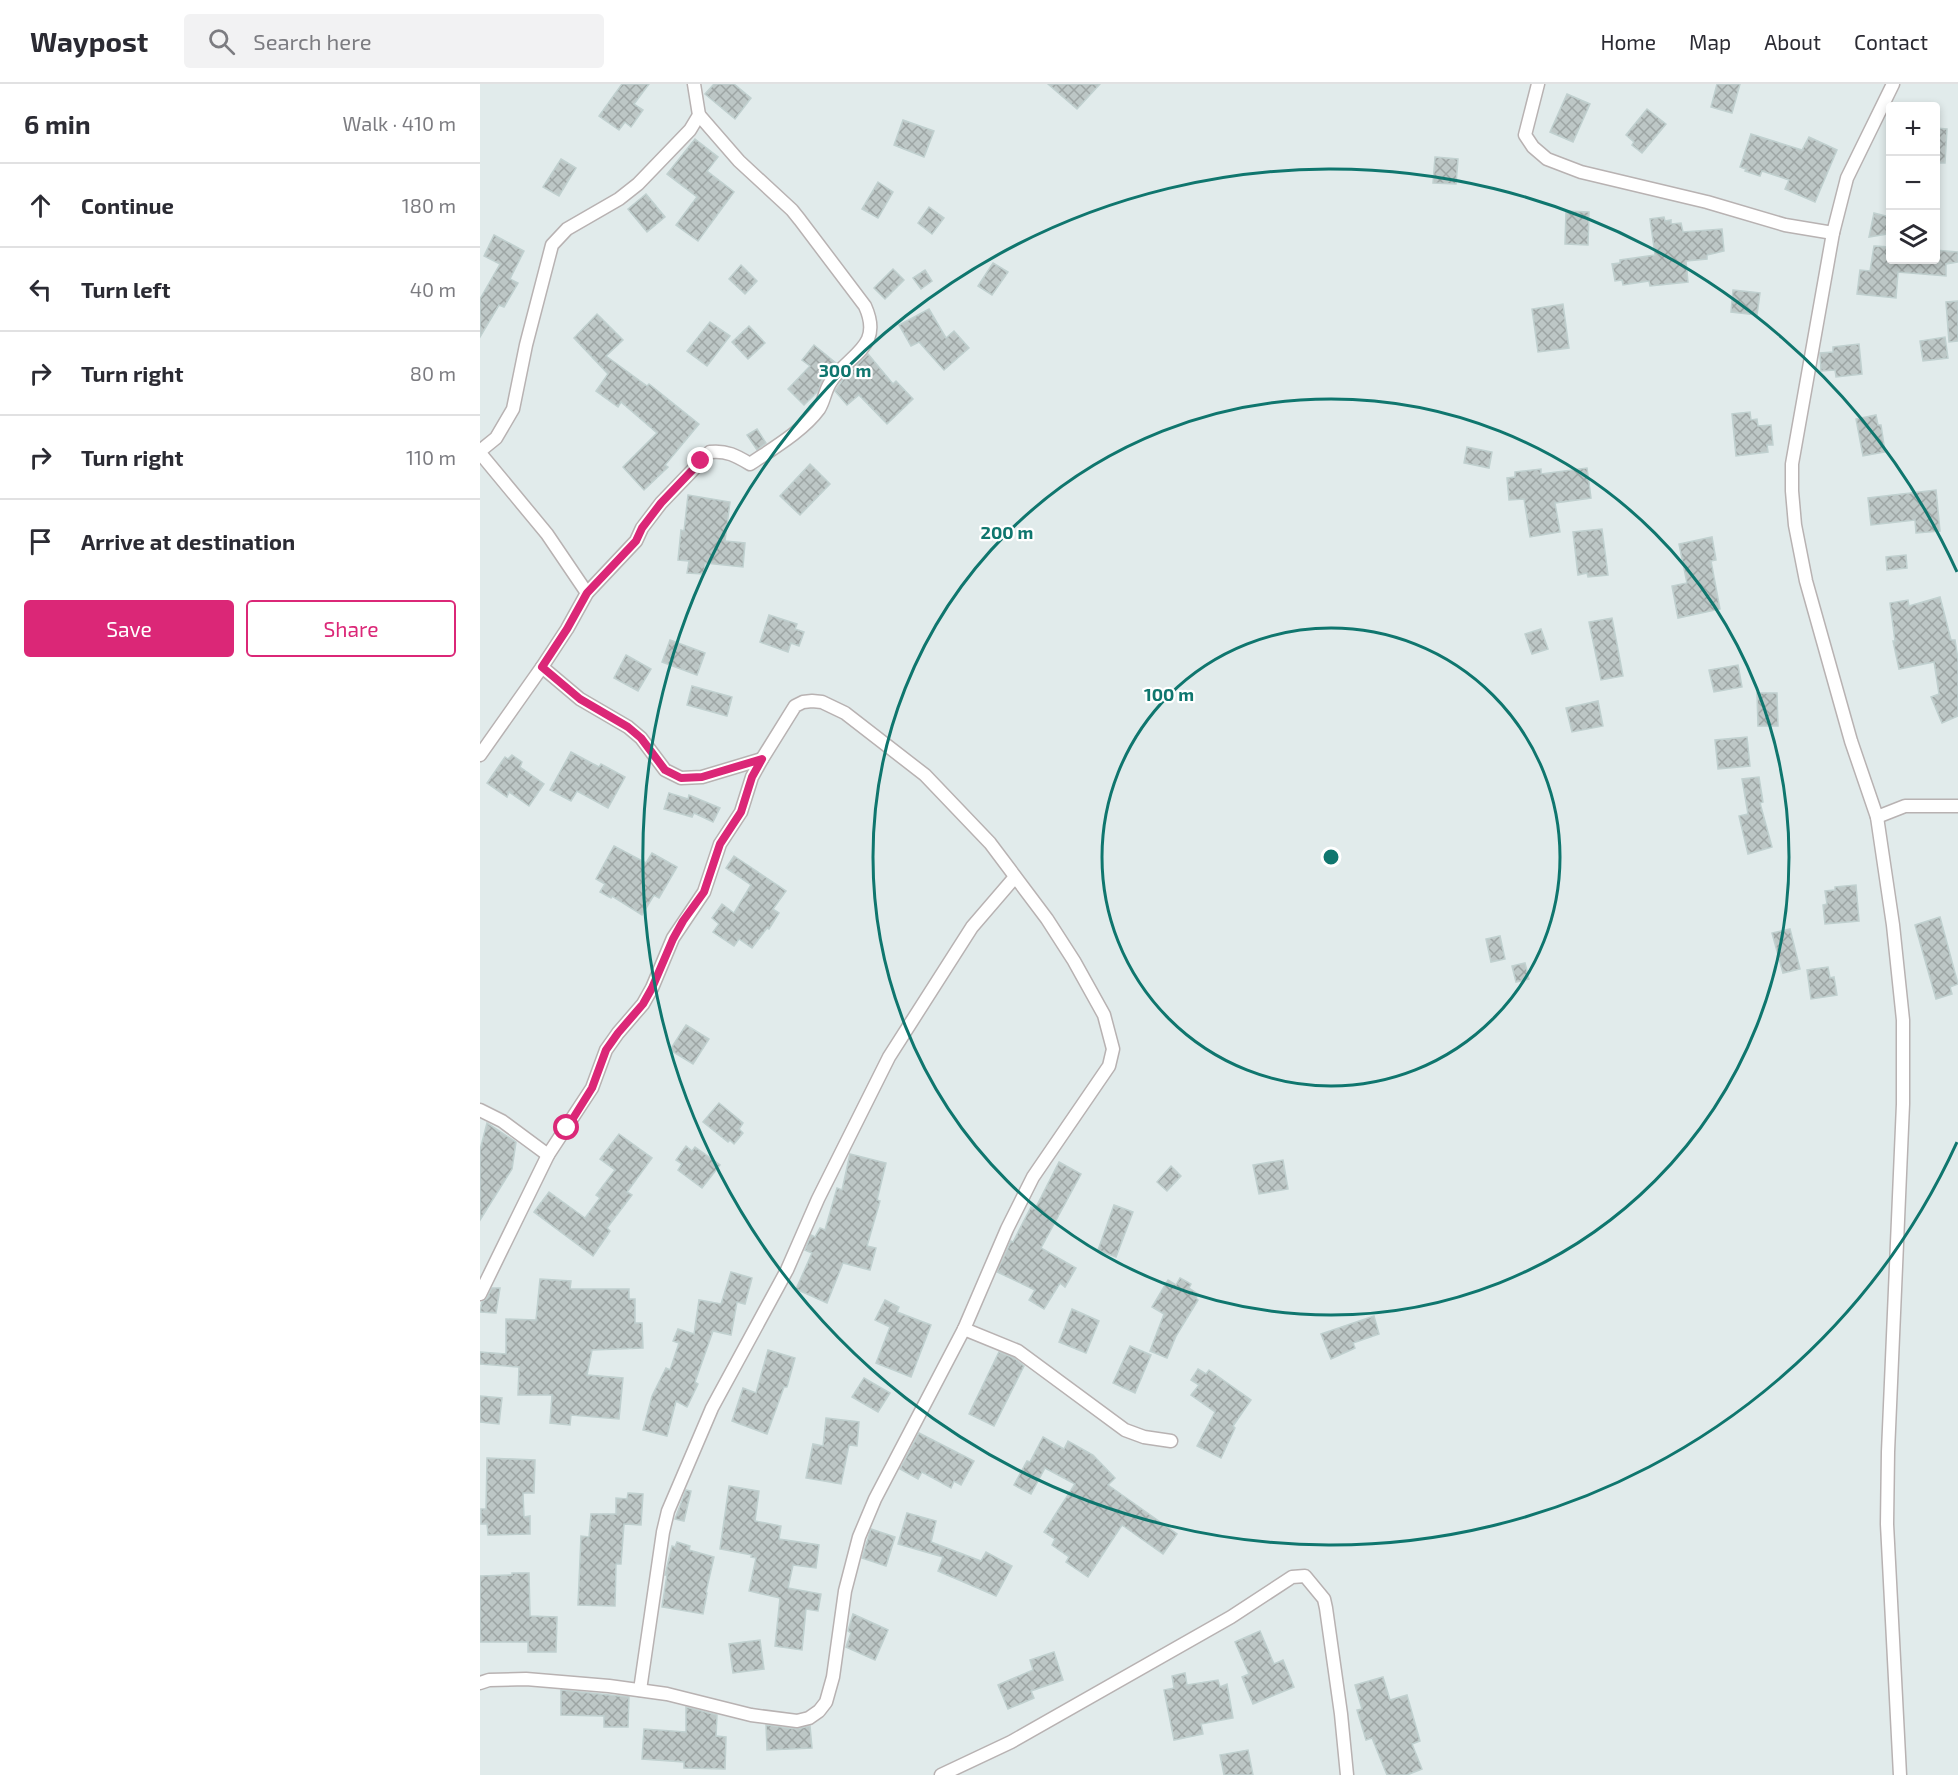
<!DOCTYPE html>
<meta charset="utf-8">
<style>
body{margin:0;font-family:"Exo 2",sans-serif;background:#f2f2f3;color:#2b2b33}
.controls{position:absolute;right:18px;top:18px;display:grid;overflow:hidden;border-radius:6px;box-shadow:0 3px 9px #0003}
.controls button{width:54px;height:54px;display:grid;place-items:center;padding:0;border:0;border-bottom:2px solid #e1e1e2;background:#fff;color:#2b2b33;font:30px sans-serif}
.stop{position:absolute;width:18px;height:18px;margin:-14px;border:4px solid #db2777;border-radius:50%;background:#fff}
.stop.end{background:#db2777;border-color:#fff;box-shadow:0 2px 6px #0008}
.list{margin:0;padding:0;list-style:none}
h2{display:flex;justify-content:space-between;align-items:center;height:78px;margin:0;padding:0 24px;font-size:26px}
h2 small{font-size:20px;font-weight:400;color:#7c7c81}
.list li{display:grid;grid-template-columns:39px 1fr auto;gap:18px;align-items:center;box-sizing:border-box;height:84px;padding:0 24px;border-top:2px solid #e1e1e2}
.list b{display:block;font-size:22px;white-space:nowrap}
.list em{font-size:20px;font-style:normal;color:#7c7c81}
.actions{display:flex;gap:12px;padding:18px 24px}
.actions a{flex:1;padding:14px 0;border:2px solid #db2777;border-radius:6px;text-align:center;font-size:21px;color:#db2777}
.actions .main{background:#db2777;color:#fff}
.icon{flex:none;width:33px;height:33px;fill:none;stroke:currentColor;stroke-width:2;stroke-linecap:round;stroke-linejoin:round}
.map{position:relative;flex:none;width:1478px;height:1691px;overflow:hidden}
header{display:flex;align-items:center;gap:36px;box-sizing:border-box;height:84px;padding:0 30px;background:#fff;border-bottom:2px solid #e1e1e2}
header strong{font-size:28px}
nav{display:flex;gap:33px;margin-inline-start:auto;font-size:21px}
.search{width:420px;height:54px;background:#f2f2f3;display:flex;align-items:center;gap:15px;box-sizing:border-box;padding:0 21px;border-radius:6px;color:#7c7c81;font-size:22px}
main{display:flex}
aside{flex:1;background:#fff}
.map>svg:first-child{display:block}
</style>
<header>
<strong>Waypost</strong>
<div class="search"><svg class="icon" aria-label="search" viewBox="0 0 24 24"><circle cx="10" cy="10" r="6"/><path d="M15 15l6 6"/></svg>Search here</div>
<nav><a>Home</a><a>Map</a><a>About</a><a>Contact</a></nav>
</header>
<main>
<aside>
<h2>6 min<small>Walk · 410 m</small></h2>
<ul class="list">
<li><svg class="icon" aria-label="ahead" viewBox="0 0 24 24"><path d="M12 20V5M6 11l6-6 6 6"/></svg><div><b>Continue</b></div><em>180 m</em></li>
<li><svg class="icon" aria-label="left" viewBox="0 0 24 24"><path d="M17 20v-9H6M10 6l-5 5 5 5"/></svg><div><b>Turn left</b></div><em>40 m</em></li>
<li><svg class="icon" aria-label="right" viewBox="0 0 24 24"><path d="M7 20v-9h11M14 6l5 5-5 5"/></svg><div><b>Turn right</b></div><em>80 m</em></li>
<li><svg class="icon" aria-label="right" viewBox="0 0 24 24"><path d="M7 20v-9h11M14 6l5 5-5 5"/></svg><div><b>Turn right</b></div><em>110 m</em></li>
<li><svg class="icon" aria-label="arrive" viewBox="0 0 24 24"><path d="M6 21V4h12l-3 4 3 4H6"/></svg><div><b>Arrive at destination</b></div></li>
</ul>
<div class="actions"><a class="main">Save</a><a>Share</a></div>
</aside>
<div class="map">
<svg width="1478" height="1691" viewBox="0 0 1478 1691">
<defs>
<pattern id="building-cross-hatch" width="8" height="8" patternUnits="userSpaceOnUse" patternTransform="scale(1.5)"><rect width="8" height="8" fill="#bdc7c6"/><path d="M0 0l8 8M0 8l8-8" fill="none" stroke="#9da5a4"/></pattern>
</defs>
<rect width="100%" height="100%" fill="#e1ebeb"/>
<!-- building -->
<g fill="url(#building-cross-hatch)" stroke="#c0d0cf" stroke-width="1.5">
<polygon points="142,0 169,0 154,20 163,26 151,43 145,38 139,46 119,32"/>
<polygon points="234,0 254,0 271,14 255,35 225,10"/>
<polygon points="568,0 620,0 597,25"/>
<polygon points="1237,0 1260,0 1252,29 1231,23"/>
<polygon points="1087,10 1110,20 1093,58 1070,48"/>
<polygon points="1167,25 1186,40 1162,69 1152,61 1154,58 1146,51"/>
<polygon points="423,36 454,47 444,73 414,61"/>
<polygon points="1455,44 1467,45 1465,79 1455,79"/>
<polygon points="1271,50 1322,66 1329,53 1357,66 1335,118 1305,105 1309,96 1282,87 1280,92 1265,87 1266,85 1260,83"/>
<polygon points="215,55 238,73 227,87 254,108 218,157 196,141 217,113 187,90"/>
<polygon points="955,73 978,75 976,100 953,99"/>
<polygon points="81,75 96,84 79,112 63,103"/>
<polygon points="398,98 413,108 398,134 382,125"/>
<polygon points="166,110 185,133 167,148 148,125"/>
<polygon points="449,123 464,134 452,150 438,139"/>
<polygon points="1086,127 1109,128 1108,161 1085,160"/>
<polygon points="1394,129 1410,133 1407,150 1389,153"/>
<polygon points="1184,133 1185,137 1191,136 1191,140 1201,139 1203,148 1242,145 1244,167 1227,171 1227,175 1206,177 1208,198 1170,202 1169,197 1143,201 1142,196 1135,197 1132,180 1140,179 1140,176 1175,171 1170,135"/>
<polygon points="14,151 44,167 30,195 38,199 24,223 19,221 0,253 0,215 20,180 4,172"/>
<polygon points="1394,162 1410,163 1410,176 1455,176 1455,166 1478,168 1478,178 1466,180 1466,192 1418,188 1416,214 1377,210 1380,186 1390,187"/>
<polygon points="513,179 528,188 512,211 498,202"/>
<polygon points="261,181 277,197 265,210 249,195"/>
<polygon points="413,185 424,196 405,215 394,204"/>
<polygon points="445,186 452,197 441,205 433,194"/>
<polygon points="1253,206 1280,209 1277,231 1251,228"/>
<polygon points="1478,217 1478,257 1469,258 1466,218"/>
<polygon points="1083,220 1089,264 1058,268 1052,225"/>
<polygon points="449,225 466,254 474,247 489,264 464,286 439,258 431,262 419,241"/>
<polygon points="117,230 143,256 126,272 167,302 169,300 219,340 185,381 188,383 164,406 143,383 177,349 141,318 138,323 116,307 128,290 94,254"/>
<polygon points="230,238 250,252 227,282 207,267"/>
<polygon points="269,242 285,259 268,275 252,258"/>
<polygon points="1465,253 1468,274 1443,277 1440,257"/>
<polygon points="1379,260 1382,290 1356,293 1355,286 1341,287 1340,269 1353,268 1353,263"/>
<polygon points="334,261 356,279 343,294 338,307 324,321 308,305 330,282 322,276"/>
<polygon points="388,270 413,300 416,297 433,315 407,340 379,311 367,321 355,307 364,294"/>
<polygon points="1270,328 1271,336 1277,335 1278,342 1291,341 1293,361 1287,361 1288,368 1256,372 1252,330"/>
<polygon points="1396,331 1398,341 1401,341 1405,368 1383,372 1376,335"/>
<polygon points="277,345 286,359 277,366 267,351"/>
<polygon points="987,363 1012,368 1009,384 984,379"/>
<polygon points="330,380 350,400 320,431 300,412"/>
<polygon points="1107,384 1111,414 1075,419 1080,448 1050,453 1044,415 1029,416 1027,394 1035,393 1035,388 1061,385 1061,390"/>
<polygon points="1456,406 1460,447 1436,449 1435,436 1391,441 1388,414"/>
<polygon points="208,411 250,418 245,457 265,459 263,483 225,479 224,490 207,489 209,477 198,476 201,446 204,447"/>
<polygon points="1122,445 1128,491 1108,493 1107,489 1098,491 1093,448"/>
<polygon points="1232,453 1236,476 1231,477 1240,525 1198,534 1192,502 1207,499 1199,460"/>
<polygon points="1426,471 1427,484 1407,486 1406,473"/>
<polygon points="1460,513 1471,556 1475,556 1478,575 1478,632 1462,639 1451,613 1459,610 1454,578 1419,585 1413,557 1415,557 1410,519 1428,516 1429,522"/>
<polygon points="289,531 317,540 315,545 324,548 319,562 311,559 308,568 280,558"/>
<polygon points="1132,534 1143,592 1121,596 1109,538"/>
<polygon points="1061,545 1068,565 1052,570 1045,550"/>
<polygon points="190,556 225,569 217,591 182,578"/>
<polygon points="146,571 171,585 158,607 134,594"/>
<polygon points="1258,581 1262,603 1234,608 1229,586"/>
<polygon points="212,602 252,613 247,632 207,621"/>
<polygon points="1277,609 1297,609 1298,642 1278,642"/>
<polygon points="1118,617 1123,642 1092,648 1086,624"/>
<polygon points="1267,653 1270,682 1238,685 1235,656"/>
<polygon points="91,668 119,683 121,680 145,693 128,724 97,707 91,717 70,706"/>
<polygon points="32,671 42,678 40,683 64,700 49,722 29,708 27,713 7,699 25,673 28,675"/>
<polygon points="1279,693 1283,718 1280,719 1292,763 1268,770 1259,732 1268,730 1262,695"/>
<polygon points="189,709 208,715 209,711 240,724 233,738 214,729 212,733 184,725"/>
<polygon points="134,762 166,779 172,769 197,783 179,814 174,811 162,831 132,812 131,814 120,808 125,800 116,795"/>
<polygon points="254,772 306,807 293,825 299,829 289,845 287,844 272,864 259,855 254,862 233,848 239,840 232,834 242,820 254,829 271,801 246,784"/>
<polygon points="1376,801 1379,837 1345,840 1343,821 1347,820 1345,807 1355,806 1355,803"/>
<polygon points="1460,833 1478,900 1470,903 1472,910 1456,915 1435,841"/>
<polygon points="1310,845 1320,885 1303,889 1292,849"/>
<polygon points="1020,852 1025,875 1011,878 1006,855"/>
<polygon points="1045,879 1049,895 1036,898 1032,882"/>
<polygon points="1348,883 1350,894 1354,893 1357,911 1331,915 1327,886"/>
<polygon points="206,941 229,955 213,980 190,966"/>
<polygon points="239,1019 263,1039 259,1045 263,1049 254,1060 250,1056 248,1058 223,1038"/>
<polygon points="7,1039 36,1058 32,1085 0,1136 0,1066"/>
<polygon points="139,1050 172,1074 147,1108 152,1111 127,1144 130,1147 113,1172 54,1128 69,1108 105,1134 120,1114 116,1111 135,1086 120,1075"/>
<polygon points="206,1062 212,1067 215,1063 240,1081 222,1104 198,1086 202,1080 196,1076"/>
<polygon points="370,1070 406,1079 397,1116 400,1117 387,1162 396,1164 390,1186 363,1179 347,1219 316,1205 332,1169 325,1166 331,1151 335,1153 340,1144 345,1146 357,1104 362,1106"/>
<polygon points="803,1076 808,1105 779,1110 773,1081"/>
<polygon points="579,1078 601,1090 561,1164 596,1184 585,1203 580,1199 564,1225 549,1216 555,1206 517,1188 531,1157 533,1158 551,1123 555,1125"/>
<polygon points="691,1082 701,1092 687,1107 677,1098"/>
<polygon points="634,1121 653,1128 636,1173 618,1166"/>
<polygon points="251,1188 272,1194 265,1220 257,1218 251,1251 233,1247 215,1298 218,1300 207,1323 196,1317 187,1352 163,1346 172,1312 186,1284 190,1286 199,1259 193,1257 198,1245 214,1250 219,1216 241,1220"/>
<polygon points="700,1194 711,1200 709,1204 718,1210 716,1214 718,1216 696,1252 687,1274 670,1267 684,1230 672,1223 688,1196 696,1201"/>
<polygon points="60,1195 91,1197 90,1205 149,1205 149,1215 155,1215 155,1239 162,1239 163,1264 112,1266 107,1291 143,1294 139,1335 91,1331 90,1341 70,1339 72,1311 38,1311 39,1283 0,1280 0,1268 26,1270 26,1235 56,1236"/>
<polygon points="12,1204 20,1204 16,1229 0,1228 2,1218 7,1214"/>
<polygon points="405,1216 419,1223 417,1228 451,1241 431,1293 396,1279 410,1243 395,1236"/>
<polygon points="592,1225 619,1237 606,1269 579,1258"/>
<polygon points="894,1232 899,1250 873,1259 875,1264 851,1275 841,1250"/>
<polygon points="650,1262 671,1271 655,1309 633,1299"/>
<polygon points="288,1266 315,1274 307,1303 304,1303 287,1350 252,1337 263,1304 276,1309"/>
<polygon points="519,1268 534,1274 544,1282 514,1342 489,1330"/>
<polygon points="718,1285 726,1290 729,1286 771,1316 753,1342 755,1344 741,1374 717,1362 735,1328 711,1311 719,1301 711,1296"/>
<polygon points="384,1294 410,1309 398,1328 372,1313"/>
<polygon points="0,1312 22,1314 19,1340 0,1338"/>
<polygon points="346,1334 379,1338 377,1362 369,1361 361,1400 326,1394 333,1360 343,1362"/>
<polygon points="439,1349 494,1377 481,1401 474,1397 471,1404 442,1388 438,1395 420,1385"/>
<polygon points="563,1353 584,1365 588,1357 613,1371 635,1394 628,1401 697,1450 683,1470 642,1441 608,1493 586,1478 589,1473 572,1461 575,1455 564,1448 595,1400 565,1384 551,1410 534,1401 547,1377 550,1378"/>
<polygon points="7,1374 55,1376 54,1409 43,1409 44,1433 50,1432 50,1450 8,1451 7,1440 1,1440 1,1425 6,1425"/>
<polygon points="249,1402 279,1407 275,1437 301,1442 299,1455 339,1461 336,1484 313,1481 308,1504 341,1510 338,1527 326,1525 322,1566 295,1562 300,1514 269,1507 276,1474 271,1473 272,1471 240,1465"/>
<polygon points="206,1406 211,1407 204,1437 195,1435"/>
<polygon points="148,1409 163,1410 161,1441 144,1440 141,1480 136,1480 135,1522 98,1521 101,1452 109,1453 111,1430 136,1430 136,1414 147,1415"/>
<polygon points="427,1429 456,1437 451,1458 501,1477 506,1468 532,1482 516,1512 458,1487 463,1473 418,1460"/>
<polygon points="391,1445 415,1453 406,1482 382,1474"/>
<polygon points="197,1458 210,1462 209,1466 234,1473 226,1508 227,1509 223,1530 182,1523 187,1491 185,1491 192,1462 195,1463"/>
<polygon points="32,1489 49,1489 50,1532 77,1533 76,1568 48,1568 48,1558 0,1558 0,1492 32,1491"/>
<polygon points="373,1530 408,1546 395,1576 366,1563 371,1549 368,1547"/>
<polygon points="780,1547 794,1580 803,1576 814,1603 773,1620 762,1593 769,1590 755,1558"/>
<polygon points="280,1556 284,1585 253,1589 249,1560"/>
<polygon points="574,1568 583,1596 551,1607 554,1614 528,1625 518,1601 553,1586 550,1576"/>
<polygon points="705,1589 707,1601 738,1596 740,1603 747,1600 753,1634 721,1640 723,1650 694,1656 684,1606 694,1604 692,1592"/>
<polygon points="903,1593 910,1616 927,1611 940,1657 932,1660 942,1685 927,1691 907,1691 892,1654 886,1656 877,1626 882,1625 875,1601"/>
<polygon points="81,1606 149,1613 148,1643 124,1643 124,1632 81,1631"/>
<polygon points="206,1623 237,1631 236,1652 246,1653 245,1685 204,1684 204,1678 162,1675 164,1645 206,1648"/>
<polygon points="286,1641 316,1645 330,1642 332,1664 287,1666"/>
<polygon points="768,1666 773,1691 744,1691 740,1671"/>
</g>
<g fill="none" stroke-linecap="round" stroke-linejoin="round">
<defs>
<g id="street">
<polyline points="1058,0 1045,51 1053,63 1067,75 1101,88 1227,118 1305,141 1353,149"/>
<polyline points="1413,0 1367,94 1353,149 1312,380 1312,407 1315,441 1326,497 1371,657 1397,733 1413,841 1423,936 1423,1020 1408,1368 1407,1440 1420,1691"/>
<polyline points="0,367 16,354 33,325 46,261 72,161 87,145 139,115 158,100 210,46 219,31 214,0"/>
<polyline points="0,369 67,450 107,509"/>
<polyline points="62,583 100,615 148,643 161,654 185,686 201,694 222,693 282,675"/>
<path d="M0 671 62 583 87 545 107 509 156 457 162 444 181 419 230 368C246 366 257 372 270 380 292 365 323 347 339 325 344 317 345 307 350 299 368 270 404 264 385 222L320 136 312 126 259 77 219 31"/>
<polyline points="1397,733 1425,722 1478,722"/>
<polyline points="0,1026 22,1037 68,1071"/>
<polyline points="0,1210 68,1071 112,1004 126,966 138,949 163,920 172,904 193,854 224,808 240,760 261,728 272,693 282,675 315,622 323,618 332,617 342,618 365,629 445,691 510,759 567,835 594,877 624,931 633,965 629,982 553,1093 527,1145 484,1245 395,1415 379,1453 365,1507 353,1593 346,1618 339,1627 329,1634 317,1637 271,1631 187,1610 129,1602 46,1595 9,1596 0,1599"/>
<polyline points="484,1245 538,1267 645,1346 664,1353 691,1357"/>
<polyline points="160,1606 183,1448 188,1427 232,1324 307,1186 338,1115 409,973 492,843 535,793"/>
<polyline points="461,1691 531,1658 751,1533 812,1493 825,1492 844,1515 846,1524 861,1630 867,1691"/>
</g>
</defs>
<!-- street casing -->
<use href="#street" stroke="#b8b2b2" stroke-width="15"/>
<!-- street -->
<use href="#street" stroke="#fff" stroke-width="12"/>
</g>
<g fill="none" stroke-linecap="round" stroke-linejoin="round">
<!-- route -->
<polyline stroke="#db2777" stroke-width="8" points="87,1044 112,1004 126,966 138,949 163,920 172,904 193,855 203,837 224,808 240,760 261,728 272,693 282,675 222,693 201,694 185,686 161,654 148,643 100,615 62,583 87,545 107,509 156,457 162,444 181,419 221,377"/>
</g>
<!-- distance rings -->
<g fill="none" stroke="#0f766e" stroke-width="3">
<circle cx="851" cy="773" r="229"/>
<circle cx="851" cy="773" r="458"/>
<path d="M1477 1058A688 688 0 1 1 1477 488"/>
</g>
<circle cx="851" cy="773" r="9" fill="#0f766e" stroke="#fff" stroke-width="3"/>
<g font-size="18" text-anchor="middle" font-weight="bold" fill="#0f766e" stroke="#fff" stroke-width="4.5" stroke-linejoin="round" paint-order="stroke">
<text x="365" y="293">300 m</text>
<text x="527" y="455">200 m</text>
<text x="689" y="617">100 m</text>
</g>
</svg>
<div class="controls">
<button>+</button>
<button>−</button>
<button><svg class="icon" aria-label="layers" viewBox="0 0 24 24"><path d="M12 4l9 5-9 5-9-5zM3 14l9 5 9-5"/></svg></button>
</div>
<div class="stop" style="left:87px;top:1044px"></div>
<div class="stop end" style="left:221px;top:377px"></div>
</div>
</main>
